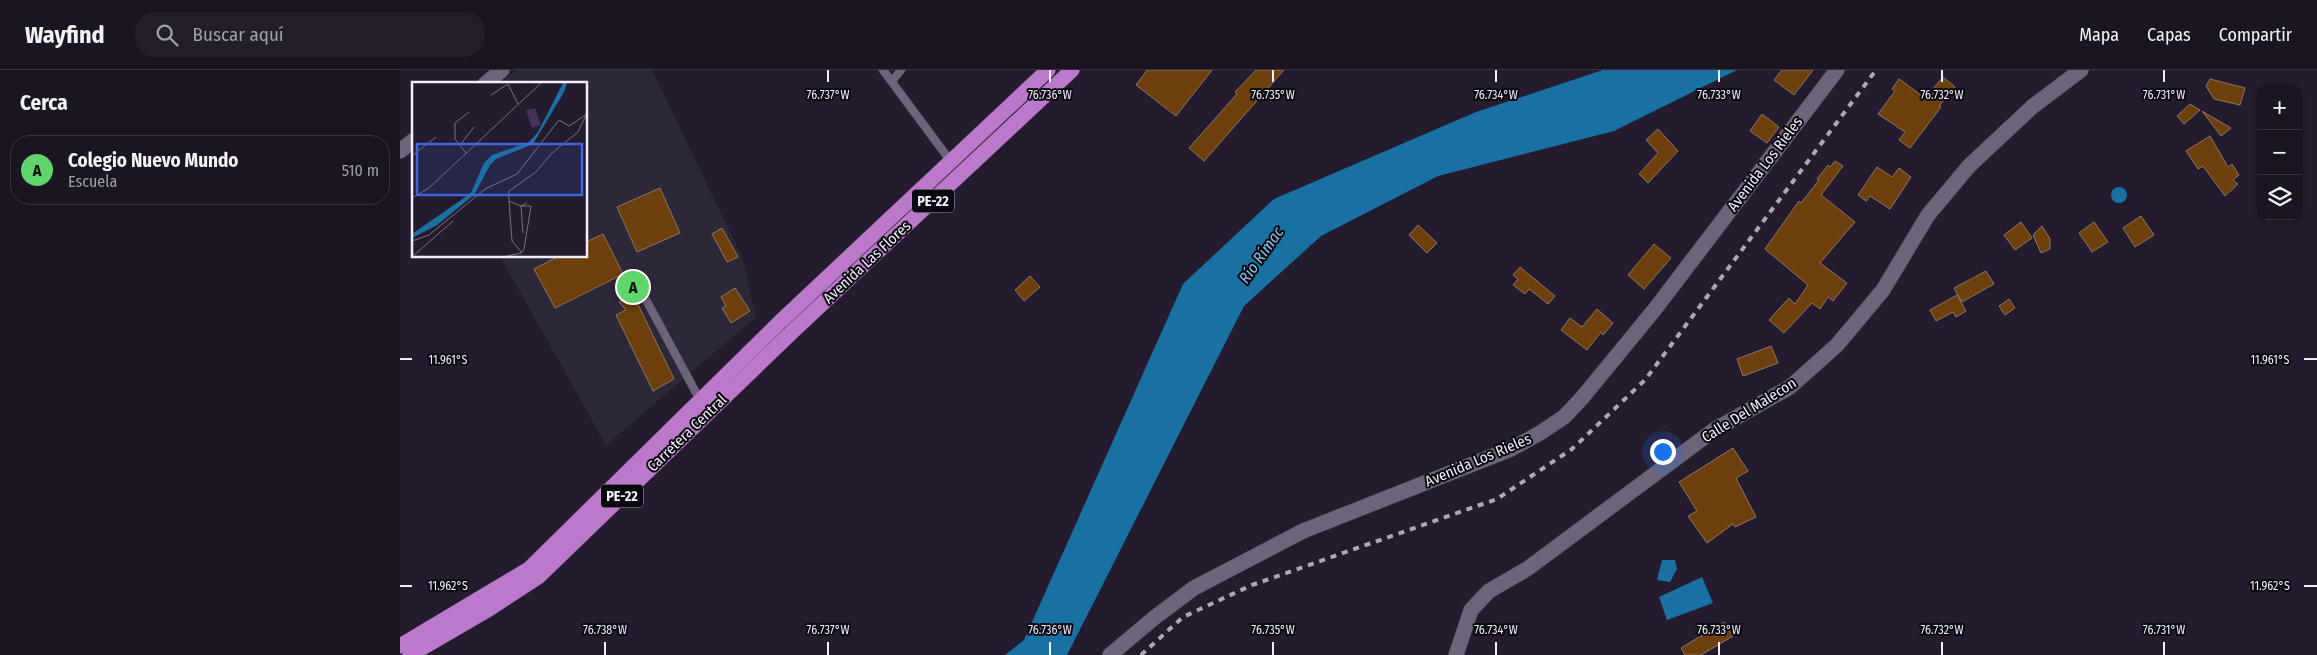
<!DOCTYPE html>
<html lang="es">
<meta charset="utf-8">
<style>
body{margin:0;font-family:"Fira Sans Condensed",sans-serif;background:#241e2a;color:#f1f3f6}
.controls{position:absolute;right:15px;top:15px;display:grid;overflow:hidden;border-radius:10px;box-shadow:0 1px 4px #0004}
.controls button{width:45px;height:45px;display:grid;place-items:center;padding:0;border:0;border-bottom:1px solid #393440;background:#1b1522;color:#f1f3f6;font:25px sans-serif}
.you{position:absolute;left:1262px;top:381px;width:18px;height:18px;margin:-12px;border:4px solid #fff;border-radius:50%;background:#1a73e8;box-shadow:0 0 0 8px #1a73e833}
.badge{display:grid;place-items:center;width:32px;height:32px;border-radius:50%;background:#5fd56b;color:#111;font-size:16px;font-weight:700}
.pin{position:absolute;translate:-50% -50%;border:2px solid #fff;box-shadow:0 1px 5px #0006}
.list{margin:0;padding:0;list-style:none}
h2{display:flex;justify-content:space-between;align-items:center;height:65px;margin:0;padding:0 20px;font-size:21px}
h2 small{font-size:16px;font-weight:400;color:#a09fa5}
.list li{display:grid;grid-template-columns:32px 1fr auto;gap:15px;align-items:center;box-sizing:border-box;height:70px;margin:0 10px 10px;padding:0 10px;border:1px solid #393440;border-radius:20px}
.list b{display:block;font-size:19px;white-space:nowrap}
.list p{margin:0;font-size:16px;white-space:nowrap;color:#a09fa5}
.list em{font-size:16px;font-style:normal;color:#a09fa5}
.icon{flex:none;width:28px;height:28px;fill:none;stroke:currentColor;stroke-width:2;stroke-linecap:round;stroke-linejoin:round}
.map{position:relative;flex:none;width:1917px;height:585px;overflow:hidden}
header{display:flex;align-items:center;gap:30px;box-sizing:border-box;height:70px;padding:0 25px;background:#1b1522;border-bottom:1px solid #393440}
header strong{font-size:24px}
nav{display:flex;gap:28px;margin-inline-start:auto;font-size:18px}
.search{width:350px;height:45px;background:#241e2a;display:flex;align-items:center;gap:12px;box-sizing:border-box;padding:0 18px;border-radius:20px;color:#a09fa5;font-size:19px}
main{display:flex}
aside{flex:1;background:#1b1522}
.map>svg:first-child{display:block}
</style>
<header>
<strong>Wayfind</strong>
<div class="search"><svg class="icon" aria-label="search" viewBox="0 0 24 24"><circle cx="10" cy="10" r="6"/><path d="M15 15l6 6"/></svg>Buscar aquí</div>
<nav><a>Mapa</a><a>Capas</a><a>Compartir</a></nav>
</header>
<main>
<aside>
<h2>Cerca<small></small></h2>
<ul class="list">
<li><span class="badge">A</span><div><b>Colegio Nuevo Mundo</b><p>Escuela</p></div><em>510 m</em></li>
</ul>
</aside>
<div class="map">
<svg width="1917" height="585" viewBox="0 0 1917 585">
<rect width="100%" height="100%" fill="#241c2e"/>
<!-- education -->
<polygon fill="#2d2838" points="117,0 252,0 342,187 356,247 206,375 100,186 186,186 186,14 98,14"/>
<!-- water -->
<g fill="#1871a2">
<polygon points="1203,0 1337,0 1214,61 1038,106 921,166 844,236 667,585 605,585 624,570 783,214 874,129 1076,42"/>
<circle cx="1719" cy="125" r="8"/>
<polygon points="1262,490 1275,490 1277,499 1270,512 1257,510"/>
<polygon points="1302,507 1313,533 1267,550 1259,527"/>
</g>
<!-- building -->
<g fill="#6d3f0d" stroke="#8a7665">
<polygon points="747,0 812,0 776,46 736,15"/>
<polygon points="856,0 884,0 804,91 789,78 837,24 835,22"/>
<polygon points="1382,0 1413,0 1394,25 1374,10"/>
<polygon points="1543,7 1555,17 1539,36 1541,37 1510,78 1499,70 1505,62 1478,44 1495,21 1492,19 1499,9 1525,28"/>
<polygon points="1810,9 1845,18 1840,35 1814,29 1806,16"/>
<polygon points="1790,34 1800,40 1784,54 1777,46"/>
<polygon points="1802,41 1831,58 1821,66"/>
<polygon points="1362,44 1379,57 1367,73 1350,61"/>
<polygon points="1258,59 1278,81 1248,113 1239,104 1258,83 1246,70"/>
<polygon points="1810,66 1828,97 1832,94 1839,105 1833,110 1838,114 1825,126 1803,96 1798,99 1786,81"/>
<polygon points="1435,91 1443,96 1421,125 1455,152 1420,193 1447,213 1433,231 1428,227 1420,239 1412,233 1384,263 1369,250 1389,228 1395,234 1408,215 1365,179 1399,131 1401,133 1419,110 1417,109 1428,95 1430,97"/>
<polygon points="1477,97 1492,107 1499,98 1511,107 1490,139 1470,126 1466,131 1458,125"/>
<polygon points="260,118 280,163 237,182 217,137"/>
<polygon points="1741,146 1754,165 1735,177 1723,158"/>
<polygon points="1621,152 1632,168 1615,180 1604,165"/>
<polygon points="1694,152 1708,172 1692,182 1679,163"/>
<polygon points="1018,155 1037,173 1027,183 1009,165"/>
<polygon points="1642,156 1650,169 1650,179 1641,183 1633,165"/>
<polygon points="322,158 338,187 327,192 312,164"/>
<polygon points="203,164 223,204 155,238 134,199 159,186 186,186 186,172"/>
<polygon points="1254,174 1271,188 1244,219 1228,205"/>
<polygon points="1120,197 1155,226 1148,234 1129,219 1125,224 1113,215 1118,209 1113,205"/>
<polygon points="1586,201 1594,214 1562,232 1554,218"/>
<polygon points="630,206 640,217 624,231 615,220"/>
<polygon points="335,218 350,241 331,253 322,238 326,236 321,227"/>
<polygon points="232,222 274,309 253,321 216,245 226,240 219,232"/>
<polygon points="1557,225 1566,241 1556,247 1553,242 1536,251 1530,240"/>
<polygon points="1609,229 1615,238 1605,245 1599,236"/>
<polygon points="1197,239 1213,253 1203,265 1201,262 1187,280 1161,260 1170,248 1182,257"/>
<polygon points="1371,276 1378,293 1343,306 1337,289"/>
<polygon points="1333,378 1348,401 1336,408 1356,447 1335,457 1333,454 1307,473 1288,446 1297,441 1279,412"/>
<polygon points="1324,552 1333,566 1301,585 1285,585 1281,578"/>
</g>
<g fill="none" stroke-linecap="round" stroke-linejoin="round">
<defs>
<g id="service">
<polyline points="483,0 552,93"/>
<polyline points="492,11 501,0"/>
<polyline points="243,224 301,332"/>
</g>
<g id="minor">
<polyline points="85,14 102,0"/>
<polyline points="0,81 14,70"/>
<polyline points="1056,585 1071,540 1089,521 1127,499 1314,360 1390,317 1437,275 1483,220 1528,145 1569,96 1632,37 1681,0"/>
</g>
<polyline id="tertiary" points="710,585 754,548 794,518 903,461 1111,379 1140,363 1164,347 1182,328 1255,239 1437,0"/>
<g id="trunk">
<polyline points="0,576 129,499 381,251 648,0"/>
<polyline points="10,585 89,539 138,507 393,261 672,0"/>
</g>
</defs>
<!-- service casing -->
<use href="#service" stroke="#403948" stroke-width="9"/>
<!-- minor casing -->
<use href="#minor" stroke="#403948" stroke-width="16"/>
<!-- tertiary casing -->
<use href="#tertiary" stroke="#403948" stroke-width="16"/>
<!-- trunk casing -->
<use href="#trunk" stroke="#403948" stroke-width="16"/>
<!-- service -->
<use href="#service" stroke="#6d647a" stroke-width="8"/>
<!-- minor -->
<use href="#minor" stroke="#6d647a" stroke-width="15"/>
<!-- tertiary -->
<use href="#tertiary" stroke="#6d647a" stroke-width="15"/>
<!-- trunk -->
<use href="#trunk" stroke="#bc79cc" stroke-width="15"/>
<!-- rail -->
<polyline stroke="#ada7b6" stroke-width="4" stroke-dasharray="6 6" stroke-linecap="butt" points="741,585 783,547 852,515 1097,429 1172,379 1245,310 1476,0"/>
</g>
<!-- ticks -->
<path fill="none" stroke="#f3eefb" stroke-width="2" d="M428 0V12M650 0V12M873 0V12M1096 0V12M1319 0V12M1542 0V12M1764 0V12M0 289H12M1904 289H1917M0 516H12M1904 516H1917M205 572V585M428 572V585M650 572V585M873 572V585M1096 572V585M1319 572V585M1542 572V585M1764 572V585"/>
<g text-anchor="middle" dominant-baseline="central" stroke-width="4" stroke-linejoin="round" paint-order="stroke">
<!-- shield labels -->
<g fill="#0b0810" stroke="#ada9b4" stroke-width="1">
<rect x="512" y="119.5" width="42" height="23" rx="4"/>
<rect x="201" y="414.5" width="42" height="23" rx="4"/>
</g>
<g font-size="14" font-weight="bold" fill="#f3eefb">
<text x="533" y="131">PE-22</text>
<text x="222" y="426">PE-22</text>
</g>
<!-- street labels -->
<g font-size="15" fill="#f3eefb" stroke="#0b0810">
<text transform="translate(1365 94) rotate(-53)">Avenida Los Rieles</text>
<text transform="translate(467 192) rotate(-43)">Avenida Las Flores</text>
<text transform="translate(1349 340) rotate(-32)">Calle Del Malecon</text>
<text transform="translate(287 363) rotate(-44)">Carretera Central</text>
<text transform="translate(1078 390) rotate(-23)">Avenida Los Rieles</text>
</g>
<!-- water labels -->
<g font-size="16" font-style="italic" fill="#8cc7f0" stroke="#0b0810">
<text transform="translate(861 185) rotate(-55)">Río Rímac</text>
</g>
</g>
<!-- overview -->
<g transform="translate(12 12)">
<rect width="175" height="175" fill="#241c2e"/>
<path d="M123 26 129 43 120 46 114 28Z" fill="#44315b"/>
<path d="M151 1H155L152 10 121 62 84 77 78 83 62 113 25 143 0 156V152L59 111 72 81 80 73 117 60 126 50Z" fill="#1871a2"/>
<path fill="none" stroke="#777080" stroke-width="1" d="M79 13 96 2 106 22M48 63 62 45M54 71 43 57V41L57 30M0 74 24 55M0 116 17 106 129 1M97 119 100 159 110 171M111 151 109 124 97 119V109L124 90 140 71 166 50 175 31M0 159 17 153 73 107 105 92 147 38 157 44 175 32M1 174 41 139M95 174 109 171 112 167 119 124H109L115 121"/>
<path fill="#3d66dd" fill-opacity="0.15" stroke="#3d66dd" stroke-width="2.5" d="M5 62H170V113H5Z"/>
<rect width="175" height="175" fill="none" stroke="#f3eefb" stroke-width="2.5"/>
</g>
<g font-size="12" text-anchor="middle" fill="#f3eefb" stroke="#0b0810" stroke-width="4" stroke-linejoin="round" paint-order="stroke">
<text x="428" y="29">76.737°W</text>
<text x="650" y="29">76.736°W</text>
<text x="873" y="29">76.735°W</text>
<text x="1096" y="29">76.734°W</text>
<text x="1319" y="29">76.733°W</text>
<text x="1542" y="29">76.732°W</text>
<text x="1764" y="29">76.731°W</text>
<text x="48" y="294">11.961°S</text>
<text x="1870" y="294">11.961°S</text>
<text x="48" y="520">11.962°S</text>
<text x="1870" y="520">11.962°S</text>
<text x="205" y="564">76.738°W</text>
<text x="428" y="564">76.737°W</text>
<text x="650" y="564">76.736°W</text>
<text x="873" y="564">76.735°W</text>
<text x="1096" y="564">76.734°W</text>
<text x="1319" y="564">76.733°W</text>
<text x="1542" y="564">76.732°W</text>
<text x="1764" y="564">76.731°W</text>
</g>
</svg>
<div class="controls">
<button>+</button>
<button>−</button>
<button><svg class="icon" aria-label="layers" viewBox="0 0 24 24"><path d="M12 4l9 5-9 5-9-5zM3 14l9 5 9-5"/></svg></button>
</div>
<div class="you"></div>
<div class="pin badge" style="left:233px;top:217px">A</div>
</div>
</main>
